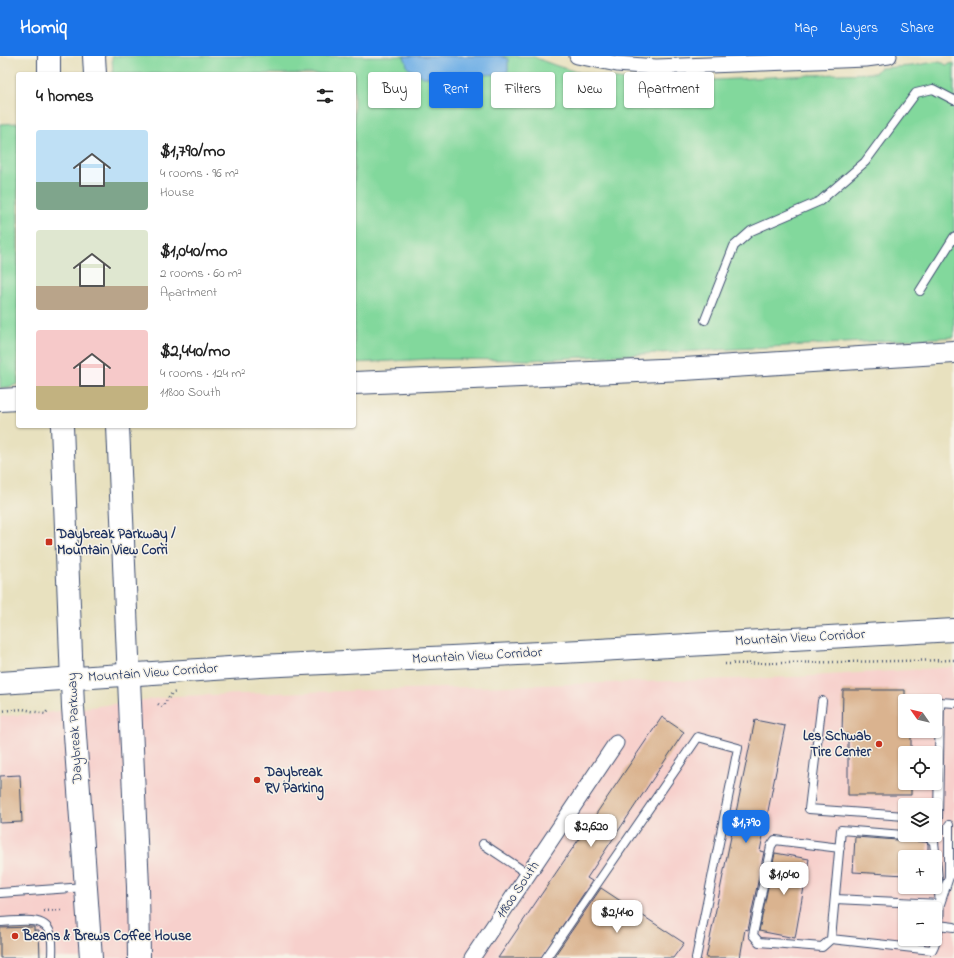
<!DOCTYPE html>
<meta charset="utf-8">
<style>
body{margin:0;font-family:"Indie Flower",sans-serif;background:#f6f6f6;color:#222;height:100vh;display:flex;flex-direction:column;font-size:15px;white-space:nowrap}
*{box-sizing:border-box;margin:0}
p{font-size:13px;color:#767676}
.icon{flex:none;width:22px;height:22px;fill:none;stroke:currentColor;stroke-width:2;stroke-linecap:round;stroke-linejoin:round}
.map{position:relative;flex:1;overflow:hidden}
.sheet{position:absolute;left:16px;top:16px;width:340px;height:356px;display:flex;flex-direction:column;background:#fff;border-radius:4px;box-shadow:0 1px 3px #0004}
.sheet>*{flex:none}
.banner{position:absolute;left:368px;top:16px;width:380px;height:36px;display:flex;gap:8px}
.needle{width:26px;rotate:304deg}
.fabs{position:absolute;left:898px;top:638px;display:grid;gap:8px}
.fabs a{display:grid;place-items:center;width:44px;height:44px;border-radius:4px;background:#fff;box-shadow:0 1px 3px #0004;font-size:20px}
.price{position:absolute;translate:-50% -34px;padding:0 9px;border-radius:8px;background:#fff;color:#222;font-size:13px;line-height:26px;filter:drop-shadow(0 1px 2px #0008)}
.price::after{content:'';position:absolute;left:50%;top:24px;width:12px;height:9px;margin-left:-6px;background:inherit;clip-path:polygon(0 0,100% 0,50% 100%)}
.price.on{background:#1a73e8;color:#fff}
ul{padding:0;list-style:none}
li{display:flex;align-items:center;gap:12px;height:100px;padding:0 20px}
li span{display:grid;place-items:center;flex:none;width:112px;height:80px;border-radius:4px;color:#555}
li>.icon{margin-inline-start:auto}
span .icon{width:48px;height:48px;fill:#fffc;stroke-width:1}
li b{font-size:17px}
h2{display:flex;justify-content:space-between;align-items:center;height:48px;padding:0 20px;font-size:17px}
.chip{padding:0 14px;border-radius:4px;background:#fff;box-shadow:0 1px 3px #0004;font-size:14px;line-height:36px}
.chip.on{background:#1a73e8;color:#fff}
header{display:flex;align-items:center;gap:24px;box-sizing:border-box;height:56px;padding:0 20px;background:#1a73e8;color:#fff}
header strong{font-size:19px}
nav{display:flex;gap:22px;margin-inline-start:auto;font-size:14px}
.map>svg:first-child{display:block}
.built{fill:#f7d0cc;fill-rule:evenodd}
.green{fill:#82d89c;stroke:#4e847d}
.water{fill:#73b1e6;stroke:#4770a2}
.building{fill:#dab38f}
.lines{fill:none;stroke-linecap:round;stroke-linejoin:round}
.lane-casing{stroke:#3a4a6d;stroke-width:10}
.street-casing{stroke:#3a4a6d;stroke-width:17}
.primary-casing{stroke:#3a4a6d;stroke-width:24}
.highway-casing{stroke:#3a4a6d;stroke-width:24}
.path{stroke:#3a4a6d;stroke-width:2.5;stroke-dasharray:1 3;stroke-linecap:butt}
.lane{stroke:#fff;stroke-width:8}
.street{stroke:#fff;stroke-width:15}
.primary{stroke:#fff;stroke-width:22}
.highway{stroke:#fff;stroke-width:22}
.poi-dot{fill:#c8321e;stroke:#f7f3e8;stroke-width:1.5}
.labels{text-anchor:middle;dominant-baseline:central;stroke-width:3;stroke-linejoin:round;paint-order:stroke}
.poi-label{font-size:14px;font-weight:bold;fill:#1b2f5e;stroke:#f7f3e8;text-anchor:start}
.street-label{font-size:14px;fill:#1b2f5e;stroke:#f7f3e8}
</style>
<header>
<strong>Homiq</strong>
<nav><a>Map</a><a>Layers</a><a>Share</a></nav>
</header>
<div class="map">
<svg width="954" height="902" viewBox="0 0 954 902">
<rect width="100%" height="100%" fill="#f7f3e8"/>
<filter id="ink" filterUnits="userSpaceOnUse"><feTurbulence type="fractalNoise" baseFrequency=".025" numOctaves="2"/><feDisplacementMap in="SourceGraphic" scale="8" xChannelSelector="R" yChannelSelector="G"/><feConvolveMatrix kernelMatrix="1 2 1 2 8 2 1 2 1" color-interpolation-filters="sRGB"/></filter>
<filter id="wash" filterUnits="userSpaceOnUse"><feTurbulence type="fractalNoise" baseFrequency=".012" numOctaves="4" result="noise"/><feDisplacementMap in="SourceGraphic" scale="16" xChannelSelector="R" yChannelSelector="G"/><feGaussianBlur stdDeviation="0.9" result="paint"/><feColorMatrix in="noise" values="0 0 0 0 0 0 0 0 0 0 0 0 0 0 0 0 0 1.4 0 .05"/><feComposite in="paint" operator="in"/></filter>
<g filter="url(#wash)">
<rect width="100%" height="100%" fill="#e8e1bf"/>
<path class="built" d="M954,611V902H0V660L37,658L175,640L796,621ZM905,645H935V675H905ZM905,697H935V727H905ZM905,749H935V779H905ZM905,801H935V831H905ZM905,853H935V883H905Z"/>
<path class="green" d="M112,0H532C599,31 667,26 738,23C784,20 829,18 875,17L879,12L912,10L940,5L946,9L954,7V281L530,304L430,303L354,307V18H113Z
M18,67V328L9,331L0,332V68Z"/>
<path class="water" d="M404,0H501L508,3V15L504,18L423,21L408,12Z"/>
<g id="blocks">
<path class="building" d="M843,634H905V675H911V697H905V727H911V739H848V678H842Z
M662,661L684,676L587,822L592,825L541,902H498Z
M755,664L785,670L760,795L764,796L748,874L745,873L740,902H706Z
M20,719L22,766L0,767V720Z
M855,781L926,786L928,788V801H905V819L853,816Z
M775,797L809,803L795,882L759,875Z
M601,832L684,887L673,902H553Z
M32,871H34V875H39L40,902H0V872Z"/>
</g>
</g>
<g filter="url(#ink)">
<use href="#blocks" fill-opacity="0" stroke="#3a4a6d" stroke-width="1"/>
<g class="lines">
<g class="lane-casing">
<path id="lane" d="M920,235L954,181
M705,264L734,190L751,175L820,145L865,106L916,37L933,33L954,44
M822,645L809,753L905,760
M938,762L940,646L954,647
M841,774L928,781L934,786C937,816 946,867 932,894L831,883Z
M483,788L528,818
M0,837L85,831
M835,843L940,848L949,821V769
M0,866C17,866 47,858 51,880C53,887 52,895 52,902
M938,869L954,871
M831,883L822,891L759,886L753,879L771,790L775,784L840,792
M546,902L698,681L738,692L696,902"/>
</g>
<g class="street-casing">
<path id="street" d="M577,0L617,8L656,11L866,3L889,0
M472,902L616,687"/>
</g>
<g class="primary-casing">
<path id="primary" d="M94,0L95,18
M49,18V0
M62,370L73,651L91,902
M118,370L138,831L139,902"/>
</g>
<g class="highway-casing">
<path id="highway" d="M354,327L684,313L954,296
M0,344L18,343
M0,627L260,610L581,595L954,574"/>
</g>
<path class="path" d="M725,608L954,604
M158,648L162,651L172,637L177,636
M0,655L23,653L45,658L49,653
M44,855L62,854"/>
<use href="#lane" class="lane"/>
<use href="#street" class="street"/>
<use href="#primary" class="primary"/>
<use href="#highway" class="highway"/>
</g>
</g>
<g class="poi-dot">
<rect x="45" y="482" width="8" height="8" rx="2"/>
<circle cx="879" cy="688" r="4"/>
<circle cx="257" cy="724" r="4"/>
<circle cx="15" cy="880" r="4"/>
</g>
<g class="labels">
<g class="poi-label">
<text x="57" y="478">Daybreak Parkway /<tspan x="57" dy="16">Mountain View Corri</tspan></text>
<text x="871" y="680" text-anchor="end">Les Schwab<tspan x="871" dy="16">Tire Center</tspan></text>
<text x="265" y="716">Daybreak<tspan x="265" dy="16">RV Parking</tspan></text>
<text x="23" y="880">Beans &amp; Brews Coffee House</text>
</g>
<g class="street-label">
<text transform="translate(800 582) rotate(-3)">Mountain View Corridor</text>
<text transform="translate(477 600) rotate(-3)">Mountain View Corridor</text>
<text transform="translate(153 617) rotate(-4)">Mountain View Corridor</text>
<text transform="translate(75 672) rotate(-93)">Daybreak Parkway</text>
<text transform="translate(518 834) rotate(-56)">11800 South</text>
</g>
</g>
</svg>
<div class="fabs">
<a><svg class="needle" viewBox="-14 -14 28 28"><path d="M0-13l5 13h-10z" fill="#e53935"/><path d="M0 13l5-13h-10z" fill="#767676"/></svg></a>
<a><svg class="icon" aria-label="locate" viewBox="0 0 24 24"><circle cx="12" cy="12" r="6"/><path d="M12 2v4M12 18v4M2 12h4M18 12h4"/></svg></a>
<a><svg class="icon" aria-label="layers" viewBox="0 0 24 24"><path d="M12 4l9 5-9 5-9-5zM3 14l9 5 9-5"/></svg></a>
<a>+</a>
<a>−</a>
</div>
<b class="price on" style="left:746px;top:788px">$1,790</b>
<b class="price" style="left:591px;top:792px">$2,620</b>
<b class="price" style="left:784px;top:840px">$1,040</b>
<b class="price" style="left:617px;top:878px">$2,440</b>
<div class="banner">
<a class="chip">Buy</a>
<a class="chip on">Rent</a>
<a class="chip">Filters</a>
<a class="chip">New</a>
<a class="chip">Apartment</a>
</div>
<section class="sheet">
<h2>4 homes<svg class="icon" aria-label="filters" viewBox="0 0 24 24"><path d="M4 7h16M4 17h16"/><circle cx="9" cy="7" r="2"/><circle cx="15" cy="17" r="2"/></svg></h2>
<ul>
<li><span style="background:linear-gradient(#bfe0f5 65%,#7fa58c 0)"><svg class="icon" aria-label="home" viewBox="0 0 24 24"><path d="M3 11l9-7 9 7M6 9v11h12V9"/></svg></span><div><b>$1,790/mo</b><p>4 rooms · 96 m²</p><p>House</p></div></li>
<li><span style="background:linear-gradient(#dfe7d0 70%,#b9a48a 0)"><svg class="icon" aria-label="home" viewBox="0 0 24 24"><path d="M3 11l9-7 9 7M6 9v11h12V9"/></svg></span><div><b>$1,040/mo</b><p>2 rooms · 60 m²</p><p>Apartment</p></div></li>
<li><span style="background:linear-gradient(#f6c9c9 70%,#c2b280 0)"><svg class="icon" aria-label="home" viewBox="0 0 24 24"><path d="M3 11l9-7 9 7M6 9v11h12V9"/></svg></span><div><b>$2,440/mo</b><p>4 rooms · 124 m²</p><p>11800 South</p></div></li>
</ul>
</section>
</div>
